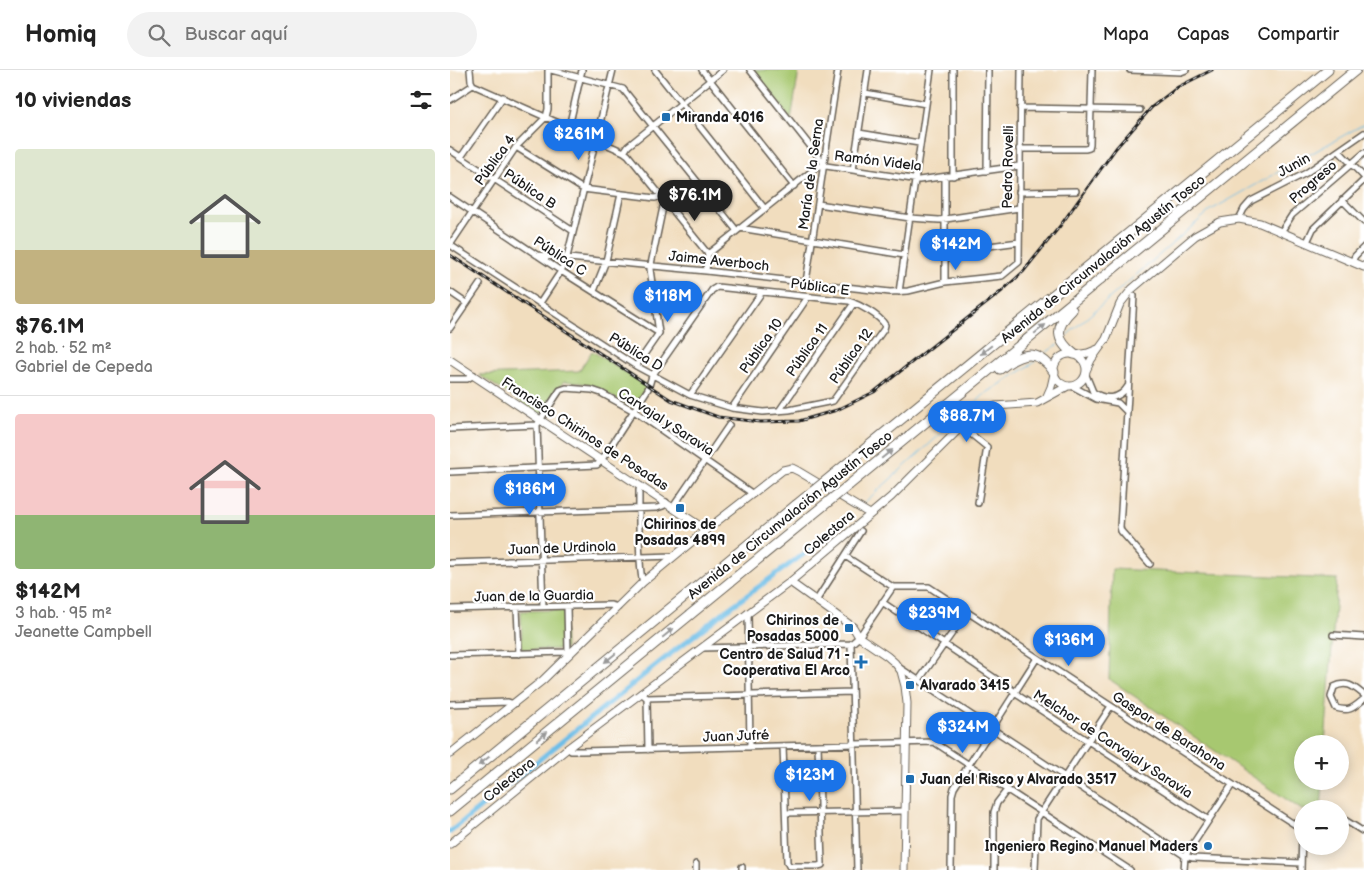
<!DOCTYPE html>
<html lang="es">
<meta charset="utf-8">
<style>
body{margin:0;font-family:"Balsamiq Sans",sans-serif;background:#f2f2f2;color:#222;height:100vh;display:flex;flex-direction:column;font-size:19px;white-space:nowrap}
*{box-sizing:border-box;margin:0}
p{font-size:16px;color:#767676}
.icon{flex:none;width:28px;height:28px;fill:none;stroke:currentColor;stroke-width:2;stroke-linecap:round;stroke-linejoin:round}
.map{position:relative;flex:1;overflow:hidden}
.details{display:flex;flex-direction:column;background:#fff;width:450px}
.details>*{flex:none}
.controls{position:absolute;left:844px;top:665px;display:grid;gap:10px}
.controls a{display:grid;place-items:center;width:55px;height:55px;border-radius:50%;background:#fff;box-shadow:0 2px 12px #0003;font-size:25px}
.price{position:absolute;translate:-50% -42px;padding:0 11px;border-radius:18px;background:#1a73e8;color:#fff;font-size:16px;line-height:32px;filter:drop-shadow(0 1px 2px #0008)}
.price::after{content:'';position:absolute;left:50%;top:30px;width:15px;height:11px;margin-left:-8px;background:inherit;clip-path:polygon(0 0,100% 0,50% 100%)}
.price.selected{background:#222;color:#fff}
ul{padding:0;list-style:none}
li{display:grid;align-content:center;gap:10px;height:265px;padding:0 15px}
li+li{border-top:1px solid #e0e0e0}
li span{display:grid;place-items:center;height:155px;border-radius:5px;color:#555}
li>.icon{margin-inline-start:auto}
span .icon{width:90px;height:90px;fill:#fffc;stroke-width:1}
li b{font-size:21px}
h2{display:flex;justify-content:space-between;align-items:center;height:60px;padding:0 15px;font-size:21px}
header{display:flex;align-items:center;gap:30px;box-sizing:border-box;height:70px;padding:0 25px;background:#fff;border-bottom:1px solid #e0e0e0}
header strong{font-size:24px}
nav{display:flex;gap:28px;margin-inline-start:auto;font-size:18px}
.search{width:350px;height:45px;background:#f2f2f2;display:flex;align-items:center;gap:12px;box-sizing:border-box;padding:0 18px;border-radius:28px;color:#767676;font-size:19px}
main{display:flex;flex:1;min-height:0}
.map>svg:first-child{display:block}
.green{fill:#a7c870;stroke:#627246}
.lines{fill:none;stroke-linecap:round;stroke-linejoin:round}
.stream{stroke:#6cbde7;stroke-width:1}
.canal{stroke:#6cbde7;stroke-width:5}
.minor-casing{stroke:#676055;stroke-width:8}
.secondary-casing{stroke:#676055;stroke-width:9}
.motorway-casing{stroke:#676055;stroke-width:11}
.minor{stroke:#fff;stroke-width:5}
.secondary{stroke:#fff;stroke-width:7}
.motorway{stroke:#fff;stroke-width:9}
.rail-casing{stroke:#1c1c1c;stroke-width:3}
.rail{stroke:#fff;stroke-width:1;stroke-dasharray:4;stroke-linecap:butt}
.motorway-bridge-casing{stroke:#676055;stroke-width:11;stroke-linecap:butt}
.motorway-bridge{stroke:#fff;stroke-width:9}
.oneway{fill:#999}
.poi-dot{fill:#1f6fb2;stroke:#fff;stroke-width:2}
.labels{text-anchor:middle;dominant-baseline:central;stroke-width:4.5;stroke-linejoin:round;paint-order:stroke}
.poi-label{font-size:14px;font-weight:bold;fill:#1c1c1c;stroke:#fff;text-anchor:start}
.street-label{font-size:14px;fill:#1c1c1c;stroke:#fff}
</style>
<header>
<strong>Homiq</strong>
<div class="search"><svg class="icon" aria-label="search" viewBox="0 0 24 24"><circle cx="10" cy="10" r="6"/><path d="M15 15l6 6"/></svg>Buscar aquí</div>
<nav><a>Mapa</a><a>Capas</a><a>Compartir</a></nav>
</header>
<main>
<section class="details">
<h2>10 viviendas<svg class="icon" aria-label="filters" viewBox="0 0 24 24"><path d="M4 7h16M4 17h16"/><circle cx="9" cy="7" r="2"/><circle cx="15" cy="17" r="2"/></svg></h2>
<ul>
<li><span style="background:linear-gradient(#dfe7d0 65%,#c2b280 0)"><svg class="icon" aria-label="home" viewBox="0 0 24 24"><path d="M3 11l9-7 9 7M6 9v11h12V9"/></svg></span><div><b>$76.1M</b><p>2 hab. · 52 m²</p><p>Gabriel de Cepeda</p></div></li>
<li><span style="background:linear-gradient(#f6c9c9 65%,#8fb573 0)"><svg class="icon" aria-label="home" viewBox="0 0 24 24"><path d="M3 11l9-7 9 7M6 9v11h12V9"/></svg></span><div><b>$142M</b><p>3 hab. · 95 m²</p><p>Jeanette Campbell</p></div></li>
</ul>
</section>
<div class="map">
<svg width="914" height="800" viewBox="0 0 914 800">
<rect width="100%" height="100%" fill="#fff"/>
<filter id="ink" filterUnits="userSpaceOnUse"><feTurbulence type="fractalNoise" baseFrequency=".02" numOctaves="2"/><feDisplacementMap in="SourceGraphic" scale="10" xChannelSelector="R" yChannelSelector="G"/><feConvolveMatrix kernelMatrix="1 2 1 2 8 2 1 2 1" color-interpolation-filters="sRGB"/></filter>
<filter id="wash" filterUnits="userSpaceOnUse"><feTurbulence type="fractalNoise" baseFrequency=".0096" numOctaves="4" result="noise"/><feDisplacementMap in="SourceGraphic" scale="20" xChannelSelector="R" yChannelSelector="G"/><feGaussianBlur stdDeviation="1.12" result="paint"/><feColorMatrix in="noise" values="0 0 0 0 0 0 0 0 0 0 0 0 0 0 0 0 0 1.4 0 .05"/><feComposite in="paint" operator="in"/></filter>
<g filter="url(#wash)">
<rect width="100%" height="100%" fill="#f1ddbe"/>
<path class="green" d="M302,0H349L341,50Z
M142,281L198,316L183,338L138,314L114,311L90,345L29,305L129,301Z
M662,499L887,509L875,674H852V711H873L871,739L852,740L659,609Z
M114,540L115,579L72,580L71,541Z"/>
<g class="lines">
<path class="stream" d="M617,265L761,140L914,54
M597,282L607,275
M414,433L535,324L585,292"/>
<path class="canal" d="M0,762L205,596L274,542L362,478L399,446"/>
</g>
</g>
<g filter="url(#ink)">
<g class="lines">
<g class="minor-casing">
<path id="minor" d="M20,0L21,11L23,15L174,82L178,85L258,184
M101,0L173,19L287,161
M205,0L315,139
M252,0L344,116
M300,0L376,96L469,110L569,96
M680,0L731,2L736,0
M415,23L476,34
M0,30L23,15
M570,38L690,40
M119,57L132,0
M409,63L469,73
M66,77L133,119L205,128L212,126
M569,79H635L639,78L640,74L642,0
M0,80L123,161
M889,81L914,107
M174,82L178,76L273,0
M11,87L53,27
M403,100L418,0
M537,101L538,0
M503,106V0
M495,107V212
M569,122L626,121
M0,127L111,201L209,263
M892,130L914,152
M368,134L460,148L489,150L569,138
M789,149L794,139L801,131L856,103L914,63
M290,158L454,185
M831,162L842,145L914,83
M857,172L863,159L914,110
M0,175L186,296L240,325L282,338L313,342L339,340L383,331L434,259L435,255C429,245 410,235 399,231L267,217L262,220L202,306L198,319L151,391L147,395L0,402
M0,175L66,77L96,47L98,39V0
M495,182L569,172
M87,185L256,201L440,222L458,221L495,212L552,206L569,192L571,0
M902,192L905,186L914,177
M256,201L258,184L367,97L373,95
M356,212L388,0
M144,221L156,191L171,124
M0,222L16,233
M449,222L481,0
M684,226L670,457L671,461L700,494
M90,233L111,201L117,187L163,0
M0,258L30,214
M186,296L209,263L200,199L213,137L217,133
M636,305L643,322C656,331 670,329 678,316
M0,309H17L24,305
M622,316L646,329L668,333L677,342
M240,325L312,222
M282,338L358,227
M329,341L404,233
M87,355L110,320L116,318L142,320L151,323L184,341L303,424
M87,355L93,537
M511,356L537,377L528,433
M0,359L87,355
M191,416L189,420C189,437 188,501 193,512
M223,437L279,355
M0,445L207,438L213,436L216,432
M395,486L443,517H479L661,636L850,758L852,761L851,800
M0,493L224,486
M366,531L411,461
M432,532L561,619L569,626L759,750
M117,536L118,582
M67,538L69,584
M0,539L160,535L168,537
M298,543L300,677
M883,565L914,567
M252,578L401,574
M0,585L118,582L120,584
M450,598L735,786L743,788L851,793
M469,610L517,542
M191,623L197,628L402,622
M914,625C904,617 897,610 884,617L881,627L886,638C900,642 903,638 914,629
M197,628L198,680
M0,634L58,632L64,634
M333,676L337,792L339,796H368L372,795V793L368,675
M118,678L121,681H132L484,672L680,800
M336,743L455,741
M890,747L914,762
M246,794V800
M292,797V800
M407,800L401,574L409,567L443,517
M501,800L502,725L504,718L587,588
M544,800V742L547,733L557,720
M585,800L587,749L661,636
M734,800L735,786L782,715"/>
</g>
<g class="secondary-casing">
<path id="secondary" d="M604 300a16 16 0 1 1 32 0a16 16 0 1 1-32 0Z
M626,285L638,283L648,279
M0,290L256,460
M636,301L641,290L656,269L670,234L682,219L745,166L770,152L789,149L810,153L914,197
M597,326L601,317L604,304
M340,512L403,557L409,567L437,586L445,593L451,601L455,616L457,633L454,800
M0,684L93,610L193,512L256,460L333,400L342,398L348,401L420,444
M0,774L118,678L340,512L441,427L522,346L537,338L545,336L587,333L618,316"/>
</g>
<g class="motorway-casing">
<path id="motorway" d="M622,240C605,256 605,270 624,284
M550,299C571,282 588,278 604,302
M383,405L878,0
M399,415L906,0
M0,719L346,435
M0,741L362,445"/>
</g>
<use href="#minor" class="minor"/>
<use href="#secondary" class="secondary"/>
<use href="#motorway" class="motorway"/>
<g class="rail-casing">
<path id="rail" d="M0,185L221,330L268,347L310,352L349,351L387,340L424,322L552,221L573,202L610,156L666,78L702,37L728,17L762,0"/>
</g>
<use href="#rail" class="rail"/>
<g class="motorway-bridge-casing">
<path id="motorway-bridge" d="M346,435L383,405
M362,445L399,415"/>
</g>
<use href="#motorway-bridge" class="motorway-bridge"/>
</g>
<defs><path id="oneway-solid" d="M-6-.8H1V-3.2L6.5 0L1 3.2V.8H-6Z" transform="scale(1.25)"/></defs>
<g class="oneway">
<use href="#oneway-solid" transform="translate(590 259) rotate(-39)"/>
<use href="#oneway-solid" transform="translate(536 280) rotate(141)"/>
<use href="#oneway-solid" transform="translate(437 384) rotate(-39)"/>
<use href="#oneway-solid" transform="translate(218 563) rotate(-39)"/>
<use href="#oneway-solid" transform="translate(160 588) rotate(141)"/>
<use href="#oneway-solid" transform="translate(92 666) rotate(-39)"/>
<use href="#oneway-solid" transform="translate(34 691) rotate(141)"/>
</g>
</g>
<g class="poi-dot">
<rect x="211" y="42" width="10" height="10" rx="2.5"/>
<rect x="225" y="433" width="10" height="10" rx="2.5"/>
<rect x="394" y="553" width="10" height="10" rx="2.5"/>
<path d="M408.5 584.5h5v5h5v5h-5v5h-5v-5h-5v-5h5z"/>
<rect x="455" y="610" width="10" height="10" rx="2.5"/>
<rect x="455" y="704" width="10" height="10" rx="2.5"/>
<circle cx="758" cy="776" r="5"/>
</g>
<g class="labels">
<g class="poi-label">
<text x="226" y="47">Miranda 4016</text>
<text x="230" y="454" text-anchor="middle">Chirinos de<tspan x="230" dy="16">Posadas 4899</tspan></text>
<text x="389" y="550" text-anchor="end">Chirinos de<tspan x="389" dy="16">Posadas 5000</tspan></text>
<text x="400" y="584" text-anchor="end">Centro de Salud 71 -<tspan x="400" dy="16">Cooperativa El Arco</tspan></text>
<text x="470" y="615">Alvarado 3415</text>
<text x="470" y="709">Juan del Risco y Alvarado 3517</text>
<text x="748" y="776" text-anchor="end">Ingeniero Regino Manuel Maders</text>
</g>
<g class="street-label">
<text transform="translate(45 90) rotate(-54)">Pública 4</text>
<text transform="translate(428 91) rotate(7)">Ramón Videla</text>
<text transform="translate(844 95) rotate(-29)">Junin</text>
<text transform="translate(558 97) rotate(-89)">Pedro Rovelli</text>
<text transform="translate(361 104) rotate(-82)">María de la Serna</text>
<text transform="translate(863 112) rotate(-41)">Progreso</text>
<text transform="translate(80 119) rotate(34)">Pública B</text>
<text transform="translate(110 186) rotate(33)">Pública C</text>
<text transform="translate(653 189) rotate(-39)">Avenida de Circunvalación Agustín Tosco</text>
<text transform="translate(269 191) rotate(6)">Jaime Averboch</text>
<text transform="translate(370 217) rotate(7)">Pública E</text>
<text transform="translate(311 276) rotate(-55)">Pública 10</text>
<text transform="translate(357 280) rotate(-55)">Pública 11</text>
<text transform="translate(186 282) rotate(32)">Pública D</text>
<text transform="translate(401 286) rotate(-55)">Pública 12</text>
<text transform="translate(216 352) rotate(33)">Carvajal y Saravia</text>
<text transform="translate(135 364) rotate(33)">Francisco Chirinos de Posadas</text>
<text transform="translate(340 445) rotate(-39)">Avenida de Circunvalación Agustín Tosco</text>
<text transform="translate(379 463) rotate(-40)">Colectora</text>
<text transform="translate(112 478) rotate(-2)">Juan de Urdinola</text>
<text transform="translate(84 526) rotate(-1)">Juan de la Guardia</text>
<text transform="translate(719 661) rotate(33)">Gaspar de Barahona</text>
<text transform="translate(286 666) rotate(-2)">Juan Jufré</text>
<text transform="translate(663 674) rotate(33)">Melchor de Carvajal y Saravia</text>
<text transform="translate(59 710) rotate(-39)">Colectora</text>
</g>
</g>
</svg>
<div class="controls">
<a>+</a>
<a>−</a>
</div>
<b class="price" style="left:129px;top:91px">$261M</b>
<b class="price selected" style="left:245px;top:152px">$76.1M</b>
<b class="price" style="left:506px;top:201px">$142M</b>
<b class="price" style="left:218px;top:253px">$118M</b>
<b class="price" style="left:517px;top:373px">$88.7M</b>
<b class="price" style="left:80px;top:446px">$186M</b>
<b class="price" style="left:484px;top:570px">$239M</b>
<b class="price" style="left:619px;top:597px">$136M</b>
<b class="price" style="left:513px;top:684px">$324M</b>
<b class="price" style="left:360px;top:732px">$123M</b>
</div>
</main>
